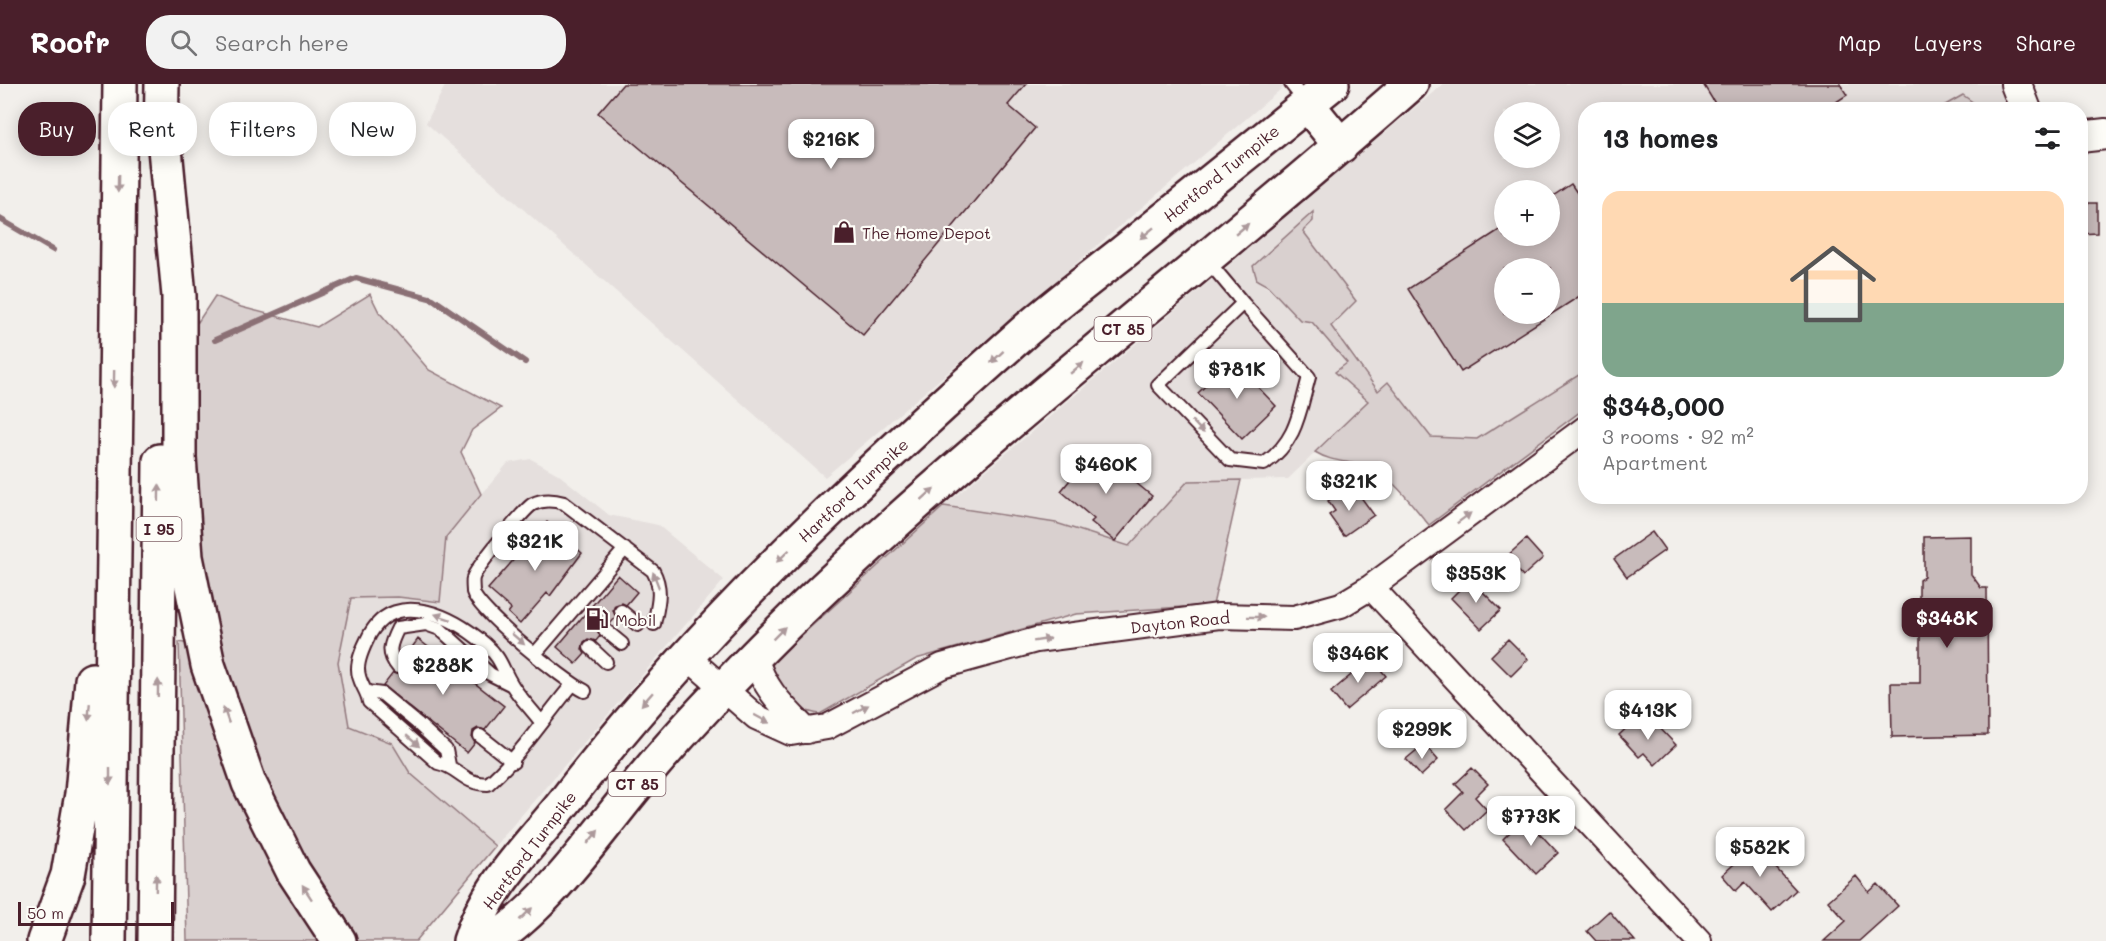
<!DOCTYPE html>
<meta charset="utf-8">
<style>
body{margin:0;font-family:Mali,sans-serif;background:#f2f2f2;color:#202124;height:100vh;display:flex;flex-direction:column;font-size:22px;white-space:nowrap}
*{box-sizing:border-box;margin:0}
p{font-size:20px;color:#757577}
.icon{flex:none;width:33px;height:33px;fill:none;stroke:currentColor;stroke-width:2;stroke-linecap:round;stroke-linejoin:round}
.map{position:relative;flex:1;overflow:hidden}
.panel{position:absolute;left:1578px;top:18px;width:510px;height:402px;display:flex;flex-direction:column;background:#fff;border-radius:24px;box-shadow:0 3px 15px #0003}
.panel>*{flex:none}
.guide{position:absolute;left:18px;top:18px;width:570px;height:54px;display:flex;gap:12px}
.buttons{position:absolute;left:1494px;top:18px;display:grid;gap:12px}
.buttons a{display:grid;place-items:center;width:66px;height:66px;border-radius:50%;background:#fff;box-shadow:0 3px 15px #0003;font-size:30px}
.scale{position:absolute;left:18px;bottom:15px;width:156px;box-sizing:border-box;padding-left:6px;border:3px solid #4a1f2b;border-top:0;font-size:16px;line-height:21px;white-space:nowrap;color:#4a1f2b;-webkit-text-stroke:4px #fdfcf7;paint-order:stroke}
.price{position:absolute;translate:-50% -51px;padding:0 14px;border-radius:12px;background:#fff;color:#222;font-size:20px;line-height:39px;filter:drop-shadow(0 2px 3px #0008)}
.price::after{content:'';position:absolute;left:50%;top:36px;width:18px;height:14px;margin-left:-9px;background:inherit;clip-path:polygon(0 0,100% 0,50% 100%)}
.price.on{background:#4a1f2b;color:#fff}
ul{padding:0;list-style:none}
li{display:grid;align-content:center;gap:12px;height:318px;padding:0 24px}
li+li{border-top:2px solid #e0e0e0}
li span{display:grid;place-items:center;height:186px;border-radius:18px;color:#555}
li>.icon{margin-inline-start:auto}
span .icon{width:108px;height:108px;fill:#fffc;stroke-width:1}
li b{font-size:26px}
h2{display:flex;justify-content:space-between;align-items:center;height:72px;padding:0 24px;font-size:26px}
.tag{padding:0 21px;border-radius:24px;background:#fff;box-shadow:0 3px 15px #0003;font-size:21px;line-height:54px}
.tag.on{background:#4a1f2b;color:#fff}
header{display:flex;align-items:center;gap:36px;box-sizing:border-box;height:84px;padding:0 30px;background:#4a1f2b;color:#fff}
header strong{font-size:28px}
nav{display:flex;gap:33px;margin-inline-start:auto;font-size:21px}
.search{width:420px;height:54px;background:#f2f2f2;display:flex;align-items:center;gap:15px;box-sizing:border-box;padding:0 21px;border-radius:24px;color:#757577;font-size:22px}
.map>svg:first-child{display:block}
.built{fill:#e5dfdd;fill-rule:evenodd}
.green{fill:#d9d0cf;stroke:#92787d;stroke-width:1.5}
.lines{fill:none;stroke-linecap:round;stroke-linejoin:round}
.stream{stroke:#8b6f75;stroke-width:6}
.building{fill:#c8bbbb;stroke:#4a1f2b;stroke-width:1.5;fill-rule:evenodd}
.service-casing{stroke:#4a1f2b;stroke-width:16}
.minor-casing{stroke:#4a1f2b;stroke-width:28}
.tertiary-casing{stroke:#4a1f2b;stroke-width:34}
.trunk-casing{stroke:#4a1f2b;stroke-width:38}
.motorway-casing{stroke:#4a1f2b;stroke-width:38}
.service{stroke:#fdfcf7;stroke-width:12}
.minor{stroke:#fdfcf7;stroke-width:24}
.tertiary{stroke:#fdfcf7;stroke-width:30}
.trunk{stroke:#fdfcf7;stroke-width:33}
.motorway{stroke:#fdfcf7;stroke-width:33}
.oneway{fill:#ac999b}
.labels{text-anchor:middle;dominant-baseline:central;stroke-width:4.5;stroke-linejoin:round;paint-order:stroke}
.shield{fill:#fdfcf7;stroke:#806168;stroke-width:1.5}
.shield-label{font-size:15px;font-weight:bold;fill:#4a1f2b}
.street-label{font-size:16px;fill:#4a1f2b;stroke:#fdfcf7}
.poi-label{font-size:16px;fill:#4a1f2b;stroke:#fdfcf7;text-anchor:start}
</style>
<header>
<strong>Roofr</strong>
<div class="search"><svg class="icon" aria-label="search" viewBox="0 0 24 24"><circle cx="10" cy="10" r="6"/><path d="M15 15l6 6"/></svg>Search here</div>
<nav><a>Map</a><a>Layers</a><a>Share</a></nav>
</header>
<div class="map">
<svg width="2106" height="857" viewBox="0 0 2106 857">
<rect width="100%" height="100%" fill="#f2efeb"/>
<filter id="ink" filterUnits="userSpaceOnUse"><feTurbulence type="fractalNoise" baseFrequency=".0167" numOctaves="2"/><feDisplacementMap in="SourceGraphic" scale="12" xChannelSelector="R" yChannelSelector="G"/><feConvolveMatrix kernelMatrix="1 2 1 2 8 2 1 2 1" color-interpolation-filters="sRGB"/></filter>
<g filter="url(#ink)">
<path class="built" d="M446,0H1287L825,393L426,39Z
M1443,0H2002L2008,25H1982L1963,11L1938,26H1586L1585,287L1477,355L1431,353L1389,299L1379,308L1356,274L1330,242L1356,217L1303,147L1285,154L1253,183L1257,196L1312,238L1348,279L1336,288L1369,317L1288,395L1188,397L1129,462L1056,439L944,422ZM1504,28H1550V74H1504ZM1504,106H1550V152H1504ZM1504,184H1550V230H1504Z
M531,375L558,390L609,431L658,441L724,496L495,762L410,689L392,659L349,642L338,578L350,514L398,513L440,518L446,453L508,379Z"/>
<path class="green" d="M1963,11L1982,25H1938Z
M1313,128V137L1303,147L1356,217L1331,242L1378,307L1388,298L1431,353L1477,355L1585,287V324L1429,441C1411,420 1392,390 1364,382C1347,377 1331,378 1315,368L1368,317L1335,288L1347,279L1312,238L1300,236L1268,202L1257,196L1253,182Z
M370,210L379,228L429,286L501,324L472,346L461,368L481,410L446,453L440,518L398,513L351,514L338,578L349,642L392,659L410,689L495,762L416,857H353L306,778L245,656L216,557L204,492L196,418L194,244L215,212L241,223L317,243Z
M1241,396L1213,521L1076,530L916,575L820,630C793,627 773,604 772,578L944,422L1056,439L1129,462L1188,397Z
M179,558L189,560L321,857H187Z"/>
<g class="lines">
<path class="stream" d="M0,135L53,166
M215,256L356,194L433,215L525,278"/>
</g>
<path class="building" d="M623,0H1026L1008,21L1035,44L863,251L598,29Z
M1703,0H1840L1847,11L1824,26H1719Z
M1571,100L1586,122V208L1461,288L1408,205L1504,143V152H1550V114ZM1504,184H1550V230H1504Z
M2080,119H2097V149L2080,150Z
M1232,276L1276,322L1242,355L1198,309Z
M1095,365L1152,412L1115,457L1091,438L1094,435L1061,407Z
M1344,405L1350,415L1358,409L1374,431L1344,452L1329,431L1335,427L1328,417Z
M547,438L582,469L550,512L547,509L520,540L508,529L511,525L488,505Z
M1652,448L1665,466L1627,493L1614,475Z
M1971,452V490L1981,504H1987L1988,651L1892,653L1891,599H1920V551L1911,541L1909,531L1919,513V496L1924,493V453Z
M1526,455L1543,474L1523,492L1506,473Z
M618,491L637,508L626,521L622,519L615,521L613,526L616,533L610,540H599L597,545L600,552L596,557L588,555L584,558L582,565L585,570L576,580L557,563Z
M1470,495L1501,526L1481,545L1451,514Z
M418,555L504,622L485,646L478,644L473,647L472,654L475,659L467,669L383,602L393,589L400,591L405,587L403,576Z
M1508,555L1528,575L1511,592L1491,572Z
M1371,574L1386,592L1346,626L1331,608Z
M1637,634L1649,647L1656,640L1676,661L1655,681L1644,669L1639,673L1619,651Z
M1424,660L1438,676L1421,692L1406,675Z
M1472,684L1488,700L1475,713L1487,726L1466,746L1446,725L1463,708L1455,700Z
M1521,737L1528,745L1532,741L1558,769L1536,790L1503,755Z
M1755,761L1796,806L1772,828L1745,798L1736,807L1722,791Z
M1856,792L1869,808L1878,800L1898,822L1859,857H1824L1846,837L1828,817Z
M1609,827L1635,857H1596L1587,847Z"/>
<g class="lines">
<g class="service-casing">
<path id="service" d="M1291,0L1307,20
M1207,176L1243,219L1158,301L1230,376L1264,380C1297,357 1299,329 1309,293L1243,219
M621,527L638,541
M605,546L622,560
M590,563L606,578
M535,570L625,465
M398,583C386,569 390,560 398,544L426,540L440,545L490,590L512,601
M585,607C564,597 478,527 473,508C473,505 472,497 473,494C475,485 525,424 533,420C543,415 554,416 564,419L653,487C663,505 658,521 654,540
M367,608L382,610L417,639L446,666L449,681
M541,638C532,626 520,614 512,601C501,583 502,575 485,560C455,534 397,503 370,550C365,560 358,573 358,585C358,599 367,605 369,618L438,679C459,683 463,700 488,700C521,671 544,634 572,601
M480,652L513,678"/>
</g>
<g class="minor-casing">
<path id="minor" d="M1371,503L1699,857
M685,571L756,633L791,649L827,643L942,582L1036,556L1219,532L1294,534L1341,521L1371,503L1586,344
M755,573C765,607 783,622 807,647"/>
</g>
<g class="tertiary-casing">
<path id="tertiary" d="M2016,0L2026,26
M2080,53L2106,50"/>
</g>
<g class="trunk-casing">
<path id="trunk" d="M1307,20L1341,62
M470,857C486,802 532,760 566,716C700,542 862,392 1025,247C1056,220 1089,195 1121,170C1191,113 1262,57 1332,0
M492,857C547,823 600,745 642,695C690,637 744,582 798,529C992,342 1209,179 1411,0"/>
</g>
<g class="motorway-casing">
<path id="motorway" d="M162,33L179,212V373L186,473L208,581L249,699L293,787L339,857
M161,55L162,0
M44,857L68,791L82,710L92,596
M109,857L120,0
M155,857L160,377"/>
</g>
<use href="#service" class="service"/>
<use href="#minor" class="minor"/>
<use href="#tertiary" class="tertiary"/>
<use href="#trunk" class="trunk"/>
<use href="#motorway" class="motorway"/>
</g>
<defs><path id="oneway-solid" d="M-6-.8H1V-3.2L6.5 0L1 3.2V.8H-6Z" transform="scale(1.5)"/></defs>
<g class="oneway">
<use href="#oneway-solid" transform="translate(118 100) rotate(91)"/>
<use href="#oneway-solid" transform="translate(1242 145) rotate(-40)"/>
<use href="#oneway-solid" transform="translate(1147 149) rotate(141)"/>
<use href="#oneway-solid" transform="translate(997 273) rotate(137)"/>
<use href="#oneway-solid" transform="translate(1077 284) rotate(-40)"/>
<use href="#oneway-solid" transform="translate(114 295) rotate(91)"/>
<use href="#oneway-solid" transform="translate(1198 343) rotate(46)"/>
<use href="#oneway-solid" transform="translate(159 409) rotate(-89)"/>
<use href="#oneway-solid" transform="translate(928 410) rotate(-42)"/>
<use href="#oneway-solid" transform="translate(1464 434) rotate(-37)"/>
<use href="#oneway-solid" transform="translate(783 472) rotate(136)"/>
<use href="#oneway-solid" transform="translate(656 496) rotate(-111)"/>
<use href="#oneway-solid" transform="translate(443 533) rotate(-161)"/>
<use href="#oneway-solid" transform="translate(1256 533) rotate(1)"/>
<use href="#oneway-solid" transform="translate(779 549) rotate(-45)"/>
<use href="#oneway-solid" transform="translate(518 555) rotate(41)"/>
<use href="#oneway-solid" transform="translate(1042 556) rotate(-9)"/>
<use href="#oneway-solid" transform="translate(158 604) rotate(-89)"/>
<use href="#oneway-solid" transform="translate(647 615) rotate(131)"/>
<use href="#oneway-solid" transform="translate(861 625) rotate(-28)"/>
<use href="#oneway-solid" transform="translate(89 628) rotate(95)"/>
<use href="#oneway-solid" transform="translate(226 631) rotate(-109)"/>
<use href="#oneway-solid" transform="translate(762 635) rotate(28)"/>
<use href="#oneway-solid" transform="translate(413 657) rotate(41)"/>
<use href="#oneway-solid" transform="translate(110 692) rotate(90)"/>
<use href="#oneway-solid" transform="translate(593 753) rotate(-51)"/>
<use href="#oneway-solid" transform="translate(156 799) rotate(-89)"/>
<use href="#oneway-solid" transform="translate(307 808) rotate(-123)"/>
<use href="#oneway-solid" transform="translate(526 830) rotate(-43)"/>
</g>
</g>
<defs>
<g id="shop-bare" transform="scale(1.8)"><path d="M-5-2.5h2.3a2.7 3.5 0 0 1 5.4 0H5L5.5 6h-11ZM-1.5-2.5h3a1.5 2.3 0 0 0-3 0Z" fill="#4a1f2b" stroke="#fdfcf7" stroke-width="2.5" paint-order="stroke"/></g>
<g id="fuel-bare" transform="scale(1.8)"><path d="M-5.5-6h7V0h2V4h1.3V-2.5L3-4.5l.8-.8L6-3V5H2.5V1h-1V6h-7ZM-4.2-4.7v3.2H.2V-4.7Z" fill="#4a1f2b" stroke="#fdfcf7" stroke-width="2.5" paint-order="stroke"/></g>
</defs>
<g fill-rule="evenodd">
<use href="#shop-bare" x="844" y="148"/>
<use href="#fuel-bare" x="597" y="535"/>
</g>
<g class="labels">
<g class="shield">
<rect x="1094.5" y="233" width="57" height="24" rx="4.5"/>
<rect x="136.5" y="433" width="45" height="24" rx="4.5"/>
<rect x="608.5" y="688" width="57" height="24" rx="4.5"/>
</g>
<g class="shield-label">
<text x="1123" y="245">CT 85</text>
<text x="159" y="445">I 95</text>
<text x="637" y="700">CT 85</text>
</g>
<g class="street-label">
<text transform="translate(1221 89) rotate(-39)">Hartford Turnpike</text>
<text transform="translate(853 406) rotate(-43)">Hartford Turnpike</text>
<text transform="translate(1180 538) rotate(-6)">Dayton Road</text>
<text transform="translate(529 766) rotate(-53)">Hartford Turnpike</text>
</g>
<g class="poi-label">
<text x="862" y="148">The Home Depot</text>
<text x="615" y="535">Mobil</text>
</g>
</g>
</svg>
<div class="buttons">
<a><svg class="icon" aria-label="layers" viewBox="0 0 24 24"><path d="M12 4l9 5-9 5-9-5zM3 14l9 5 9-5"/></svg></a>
<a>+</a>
<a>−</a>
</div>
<div class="scale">50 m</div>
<b class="price" style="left:831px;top:86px">$216K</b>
<b class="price" style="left:1237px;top:316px">$781K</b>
<b class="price" style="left:1106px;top:411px">$460K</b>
<b class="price" style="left:1349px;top:428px">$321K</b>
<b class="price" style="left:535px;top:488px">$321K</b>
<b class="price" style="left:1476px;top:520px">$353K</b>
<b class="price on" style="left:1947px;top:565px">$348K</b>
<b class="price" style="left:1358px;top:600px">$346K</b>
<b class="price" style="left:443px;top:612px">$288K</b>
<b class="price" style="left:1648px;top:657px">$413K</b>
<b class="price" style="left:1422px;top:676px">$299K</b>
<b class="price" style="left:1531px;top:763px">$773K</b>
<b class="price" style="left:1760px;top:794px">$582K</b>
<div class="guide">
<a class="tag on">Buy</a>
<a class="tag">Rent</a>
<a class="tag">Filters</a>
<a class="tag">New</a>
</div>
<section class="panel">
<h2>13 homes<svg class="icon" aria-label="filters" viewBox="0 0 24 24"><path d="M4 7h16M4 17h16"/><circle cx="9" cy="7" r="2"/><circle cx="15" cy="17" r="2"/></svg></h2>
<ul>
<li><span style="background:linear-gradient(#ffd9b3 60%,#7fa58c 0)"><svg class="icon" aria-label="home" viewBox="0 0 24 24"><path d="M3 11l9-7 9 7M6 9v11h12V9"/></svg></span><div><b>$348,000</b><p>3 rooms · 92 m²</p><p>Apartment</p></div></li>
</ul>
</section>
</div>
